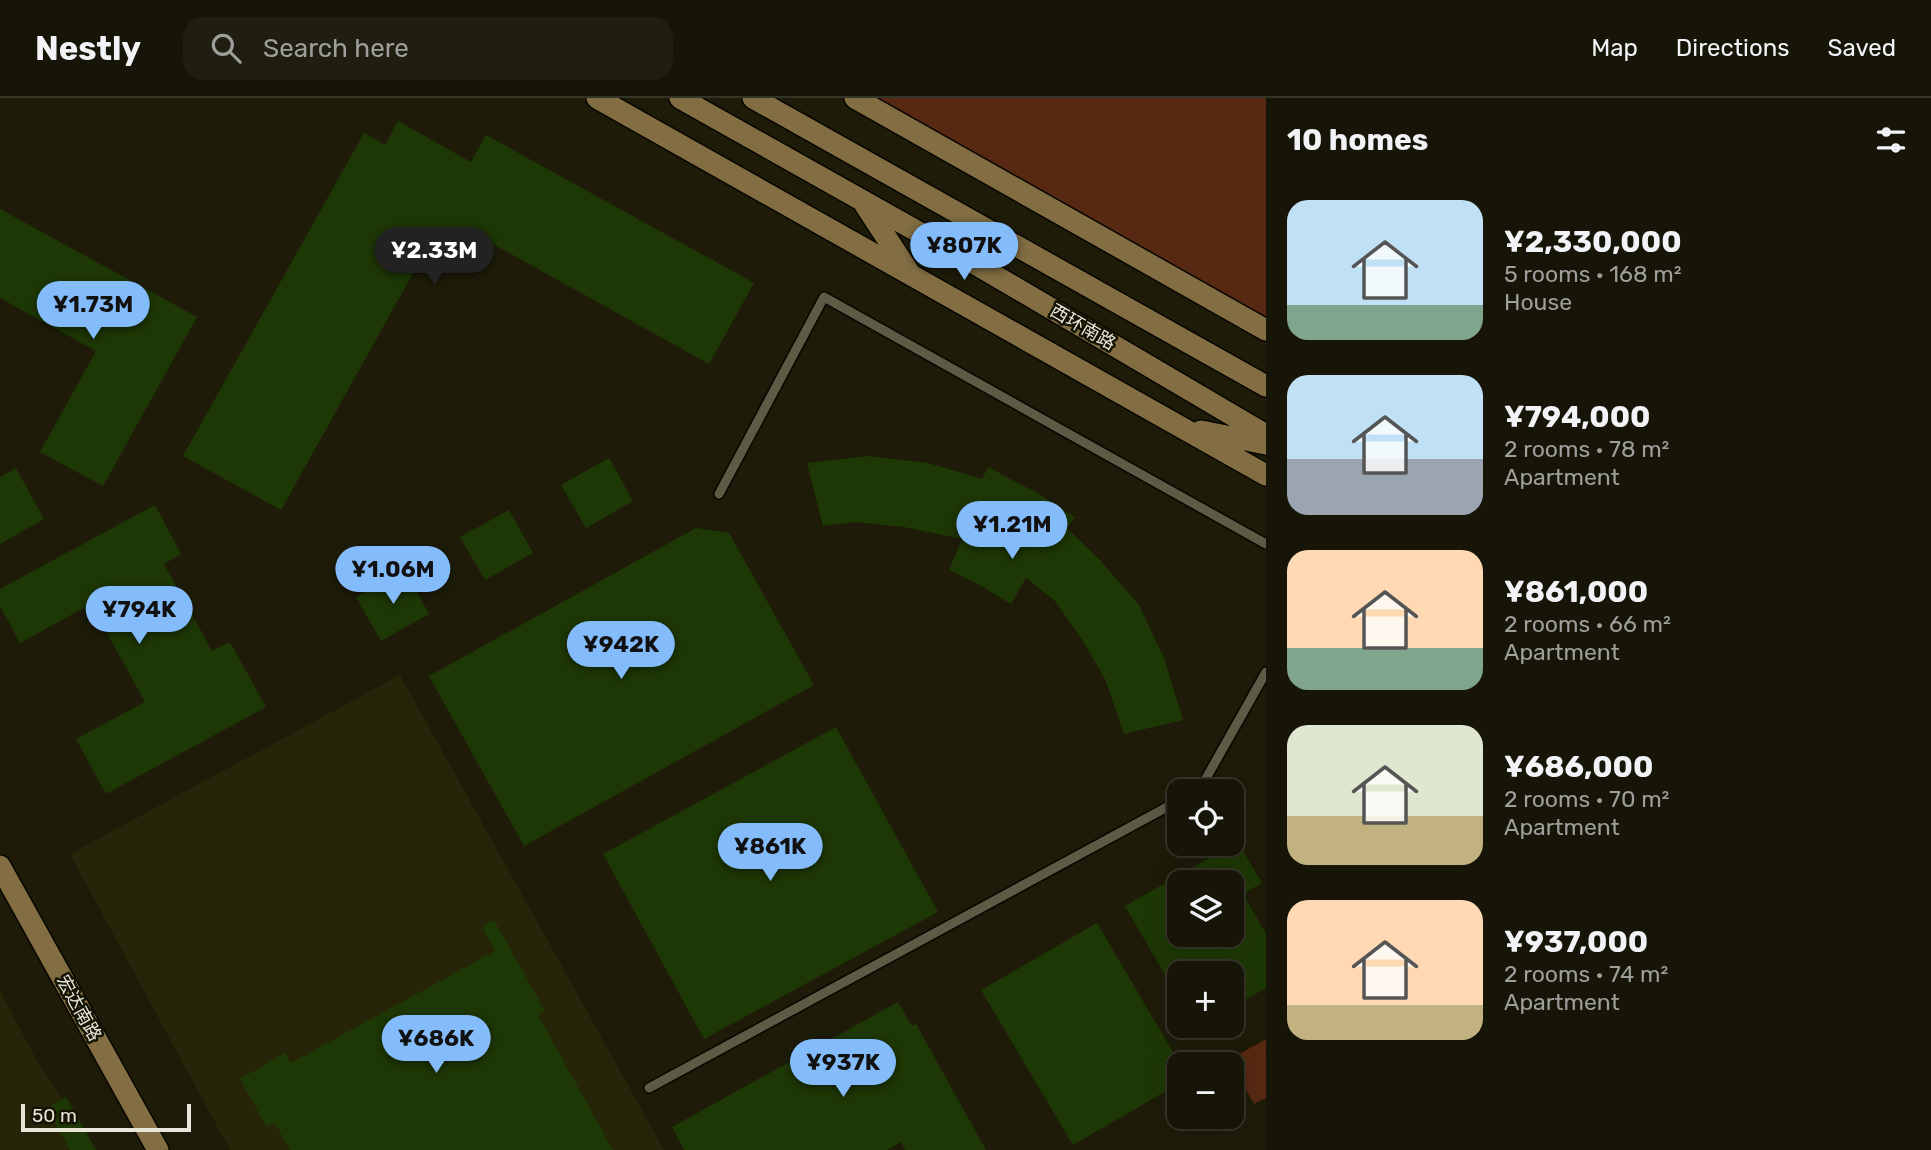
<!DOCTYPE html>
<meta charset="utf-8">
<style>
body{margin:0;font-family:Rubik,"Noto Sans SC",sans-serif;background:#1f1e11;color:#f1f3f6;height:100vh;display:flex;flex-direction:column;font-size:26px;white-space:nowrap}
*{box-sizing:border-box;margin:0}
p{font-size:23px;color:#9e9f9b}
.icon{flex:none;width:38px;height:38px;fill:none;stroke:currentColor;stroke-width:2;stroke-linecap:round;stroke-linejoin:round}
.map{position:relative;flex:1;overflow:hidden}
.panel{display:flex;flex-direction:column;background:#161507;width:665px}
.panel>*{flex:none}
.tools{position:absolute;left:1167px;top:681px;display:grid;gap:14px}
.tools a{display:grid;place-items:center;width:77px;height:77px;border-radius:14px;background:#161507;box-shadow:0 7px 28px #0002,0 0 0 2px #353428;font-size:35px}
.scale{position:absolute;left:21px;bottom:18px;width:170px;box-sizing:border-box;padding-left:7px;border:4px solid #e7e6d9;border-top:0;font-size:19px;line-height:24px;white-space:nowrap;color:#e7e6d9;-webkit-text-stroke:5px #151302;paint-order:stroke}
.price{position:absolute;translate:-50% -60px;padding:0 16px;border-radius:24px;background:#84bcfb;color:#111;font-size:23px;line-height:46px;filter:drop-shadow(0 2px 4px #0008)}
.price::after{content:'';position:absolute;left:50%;top:42px;width:21px;height:16px;margin-left:-10px;background:inherit;clip-path:polygon(0 0,100% 0,50% 100%)}
.price.on{background:#222;color:#fff}
ul{padding:0;list-style:none}
li{display:flex;align-items:center;gap:21px;height:175px;padding:0 21px}
li span{display:grid;place-items:center;flex:none;width:196px;height:140px;border-radius:21px;color:#555}
li>.icon{margin-inline-start:auto}
span .icon{width:84px;height:84px;fill:#fffc;stroke-width:1}
li b{font-size:30px}
h2{display:flex;justify-content:space-between;align-items:center;height:84px;padding:0 21px;font-size:30px}
header{display:flex;align-items:center;gap:42px;box-sizing:border-box;height:98px;padding:0 35px;background:#161507;border-bottom:2px solid #353428}
header strong{font-size:33px}
nav{display:flex;gap:38px;margin-inline-start:auto;font-size:24px}
.search{width:490px;height:63px;background:#1f1e11;display:flex;align-items:center;gap:18px;box-sizing:border-box;padding:0 24px;border-radius:21px;color:#9e9f9b;font-size:26px}
main{display:flex;flex:1;min-height:0}
.map>svg:first-child{display:block}
.built{fill:#272509}
.green{fill:#572913}
.building{fill:#1e3805;fill-rule:evenodd}
.lines{fill:none;stroke-linecap:round;stroke-linejoin:round}
.lane-casing{stroke:#080600;stroke-width:12}
.secondary-casing{stroke:#080600;stroke-width:24}
.lane{stroke:#5d5b46;stroke-width:9}
.secondary{stroke:#826e42;stroke-width:21}
.labels{text-anchor:middle;dominant-baseline:central;stroke-width:5;stroke-linejoin:round;paint-order:stroke}
.street-label{font-size:18px;fill:#e7e6d9;stroke:#151302}
</style>
<header>
<strong>Nestly</strong>
<div class="search"><svg class="icon" aria-label="search" viewBox="0 0 24 24"><circle cx="10" cy="10" r="6"/><path d="M15 15l6 6"/></svg>Search here</div>
<nav><a>Map</a><a>Directions</a><a>Saved</a></nav>
</header>
<main>
<div class="map">
<svg width="1266" height="1052" viewBox="0 0 1266 1052">
<rect width="100%" height="100%" fill="#1e1c09"/>
<path class="built" d="M400,577L664,1052H230L70,756Z
M0,893L35,959L95,1052H0Z"/>
<path class="green" d="M867,0H1266V226Z
M1266,941V1000L1254,1006L1229,962Z"/>
<path class="building" d="M398,23L471,64L486,37L754,185L709,266L466,131L448,165L426,152L281,412L183,358L364,35L385,47Z
M0,111L197,219L103,388L40,354L96,253L0,200Z
M868,358L928,365L982,381L988,369L1039,396L1075,419L1067,430L1100,462L1139,507L1164,560L1183,622L1124,636L1105,581L1083,543L1055,503L1026,480L1011,506L978,486L949,472L962,441L904,429L855,424L823,428L807,365Z
M609,360L633,403L586,430L561,387Z
M16,370L44,421L0,446V379Z
M155,407L181,456L164,466L212,553L230,544L266,609L106,696L76,641L145,604L91,506L20,545L0,508V491Z
M509,412L533,455L485,482L460,439Z
M696,430L729,435L814,587L524,748L429,578Z
M404,472L429,516L381,543L356,499Z
M836,629L938,814L704,941L603,756Z
M1238,744L1262,785L1243,796L1266,836V890L1232,909V875H1180V903L1125,808ZM1180,784H1232V836H1180Z
M494,822L545,913L538,917L613,1052H290L275,1025L267,1029L240,981L285,955L291,965L495,853L482,828Z
M1097,825L1180,966V985L1073,1047L981,892Z
M898,904L912,928L916,926L986,1052H905L901,1044L887,1052H684L672,1029Z
M66,999L96,1052H70L47,1010Z"/>
<g class="lines">
<g class="lane-casing">
<path id="lane" d="M719,396L824,199L1266,446
M1197,693L1200,691L1266,574
M649,990L1180,702"/>
</g>
<g class="secondary-casing">
<path id="secondary" d="M597,0L1266,377
M680,0L977,167L1266,337
M753,0L1266,288
M855,0L1266,232
M865,107L909,174
M1201,333L1266,346
M0,768L158,1052"/>
</g>
<use href="#lane" class="lane"/>
<use href="#secondary" class="secondary"/>
</g>
<g class="labels">
<g class="street-label">
<text transform="translate(1083 229) rotate(30)">西环南路</text>
<text transform="translate(79 910) rotate(61)">宏达南路</text>
</g>
</g>
</svg>
<div class="tools">
<a><svg class="icon" aria-label="locate" viewBox="0 0 24 24"><circle cx="12" cy="12" r="6"/><path d="M12 2v4M12 18v4M2 12h4M18 12h4"/></svg></a>
<a><svg class="icon" aria-label="layers" viewBox="0 0 24 24"><path d="M12 4l9 5-9 5-9-5zM3 14l9 5 9-5"/></svg></a>
<a>+</a>
<a>−</a>
</div>
<div class="scale">50 m</div>
<b class="price" style="left:964px;top:184px">¥807K</b>
<b class="price on" style="left:434px;top:189px">¥2.33M</b>
<b class="price" style="left:93px;top:243px">¥1.73M</b>
<b class="price" style="left:1012px;top:463px">¥1.21M</b>
<b class="price" style="left:393px;top:508px">¥1.06M</b>
<b class="price" style="left:139px;top:548px">¥794K</b>
<b class="price" style="left:621px;top:583px">¥942K</b>
<b class="price" style="left:770px;top:785px">¥861K</b>
<b class="price" style="left:436px;top:977px">¥686K</b>
<b class="price" style="left:843px;top:1001px">¥937K</b>
</div>
<section class="panel">
<h2>10 homes<svg class="icon" aria-label="filters" viewBox="0 0 24 24"><path d="M4 7h16M4 17h16"/><circle cx="9" cy="7" r="2"/><circle cx="15" cy="17" r="2"/></svg></h2>
<ul>
<li><span style="background:linear-gradient(#bfe0f5 75%,#7fa58c 0)"><svg class="icon" aria-label="home" viewBox="0 0 24 24"><path d="M3 11l9-7 9 7M6 9v11h12V9"/></svg></span><div><b>¥2,330,000</b><p>5 rooms · 168 m²</p><p>House</p></div></li>
<li><span style="background:linear-gradient(#bfe0f5 60%,#9aa5b1 0)"><svg class="icon" aria-label="home" viewBox="0 0 24 24"><path d="M3 11l9-7 9 7M6 9v11h12V9"/></svg></span><div><b>¥794,000</b><p>2 rooms · 78 m²</p><p>Apartment</p></div></li>
<li><span style="background:linear-gradient(#ffd9b3 70%,#7fa58c 0)"><svg class="icon" aria-label="home" viewBox="0 0 24 24"><path d="M3 11l9-7 9 7M6 9v11h12V9"/></svg></span><div><b>¥861,000</b><p>2 rooms · 66 m²</p><p>Apartment</p></div></li>
<li><span style="background:linear-gradient(#dfe7d0 65%,#c2b280 0)"><svg class="icon" aria-label="home" viewBox="0 0 24 24"><path d="M3 11l9-7 9 7M6 9v11h12V9"/></svg></span><div><b>¥686,000</b><p>2 rooms · 70 m²</p><p>Apartment</p></div></li>
<li><span style="background:linear-gradient(#ffd9b3 75%,#c2b280 0)"><svg class="icon" aria-label="home" viewBox="0 0 24 24"><path d="M3 11l9-7 9 7M6 9v11h12V9"/></svg></span><div><b>¥937,000</b><p>2 rooms · 74 m²</p><p>Apartment</p></div></li>
</ul>
</section>
</main>
